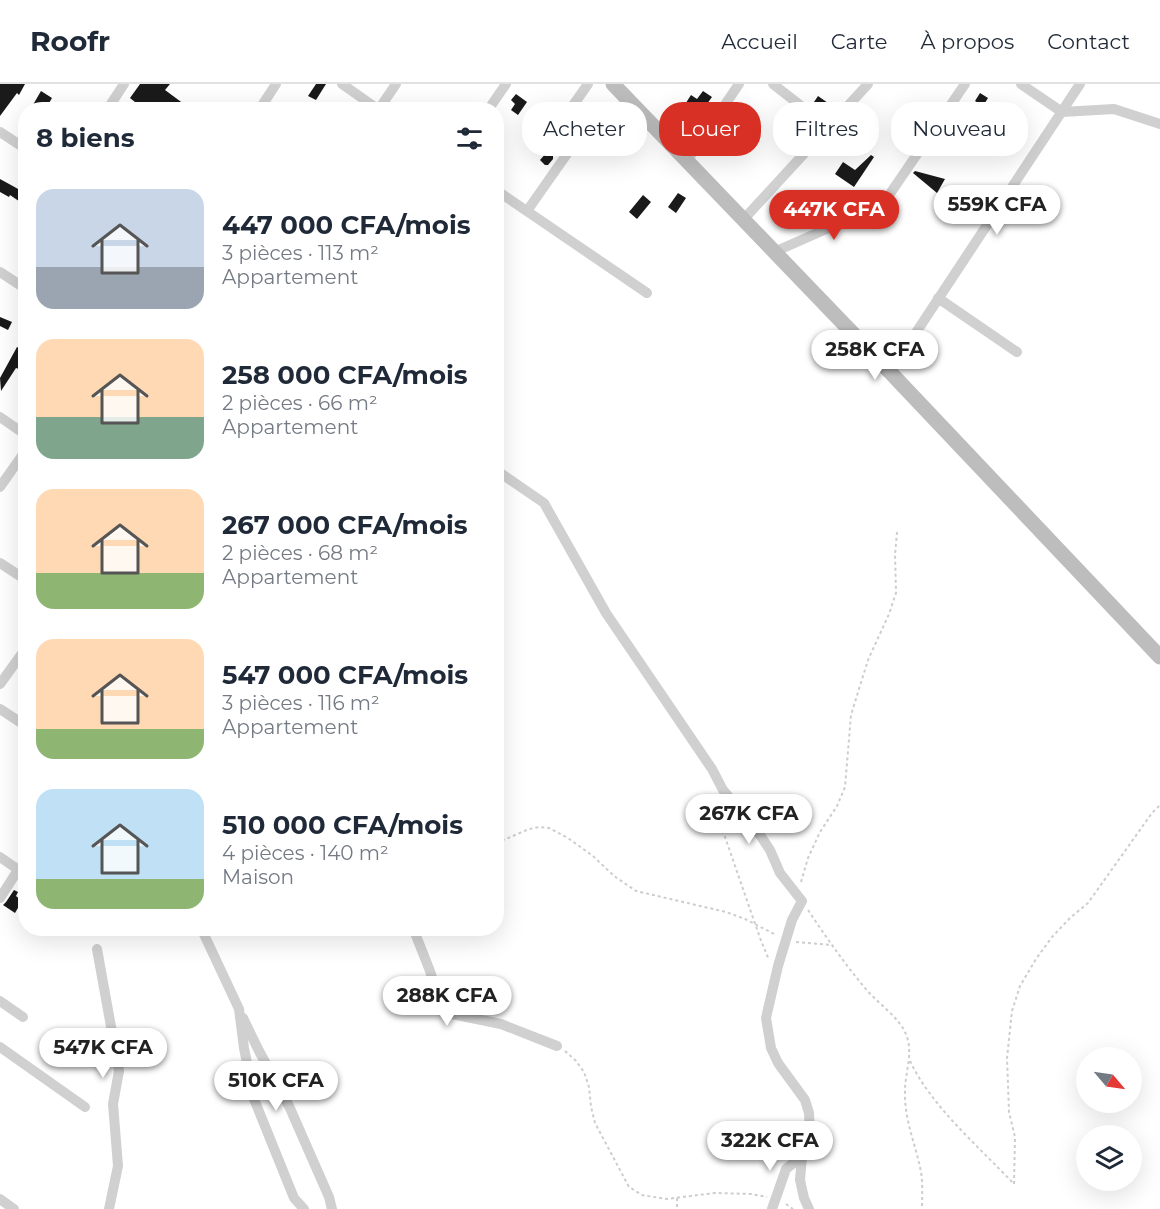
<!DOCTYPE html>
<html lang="fr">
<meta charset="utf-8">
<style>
body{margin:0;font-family:Montserrat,sans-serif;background:#f6f6f7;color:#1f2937;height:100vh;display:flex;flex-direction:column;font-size:22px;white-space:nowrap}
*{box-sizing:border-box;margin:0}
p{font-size:20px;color:#747a83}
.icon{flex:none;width:33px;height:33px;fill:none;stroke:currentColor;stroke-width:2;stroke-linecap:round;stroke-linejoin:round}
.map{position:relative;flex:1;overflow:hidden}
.sheet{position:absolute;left:18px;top:18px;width:486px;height:834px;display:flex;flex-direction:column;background:#fff;border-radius:24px;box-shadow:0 6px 24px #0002}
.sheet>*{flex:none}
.guide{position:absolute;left:522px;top:18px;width:548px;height:54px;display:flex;gap:12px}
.needle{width:39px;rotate:119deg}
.tools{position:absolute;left:1076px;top:963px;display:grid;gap:12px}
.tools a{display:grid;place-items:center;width:66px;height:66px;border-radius:50%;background:#fff;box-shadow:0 6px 24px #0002;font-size:30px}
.price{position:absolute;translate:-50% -51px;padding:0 14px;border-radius:21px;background:#fff;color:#222;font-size:20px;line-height:39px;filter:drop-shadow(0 2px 3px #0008)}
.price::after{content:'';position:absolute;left:50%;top:36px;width:18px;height:14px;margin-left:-9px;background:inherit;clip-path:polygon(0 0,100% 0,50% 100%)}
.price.active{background:#d93025;color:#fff}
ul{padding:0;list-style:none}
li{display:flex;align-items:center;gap:18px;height:150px;padding:0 18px}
li span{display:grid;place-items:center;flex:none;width:168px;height:120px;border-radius:18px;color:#555}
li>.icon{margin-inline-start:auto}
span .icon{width:72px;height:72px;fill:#fffc;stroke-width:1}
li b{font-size:26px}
h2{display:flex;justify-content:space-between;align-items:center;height:72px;padding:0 18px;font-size:26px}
.tag{padding:0 21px;border-radius:24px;background:#fff;box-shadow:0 6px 24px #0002;font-size:21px;line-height:54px}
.tag.active{background:#d93025;color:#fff}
header{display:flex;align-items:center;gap:36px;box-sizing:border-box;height:84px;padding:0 30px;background:#fff;border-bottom:2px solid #e0e1e3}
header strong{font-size:28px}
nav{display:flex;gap:33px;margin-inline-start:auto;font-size:21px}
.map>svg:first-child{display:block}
.building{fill:#1a1a1a}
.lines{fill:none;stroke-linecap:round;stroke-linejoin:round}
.path{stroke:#cdcdcd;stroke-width:2;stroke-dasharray:3 3;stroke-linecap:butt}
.street{stroke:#d0d0d0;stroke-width:10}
.secondary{stroke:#bdbdbd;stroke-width:15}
</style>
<header>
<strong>Roofr</strong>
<nav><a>Accueil</a><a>Carte</a><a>À propos</a><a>Contact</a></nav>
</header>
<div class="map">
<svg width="1160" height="1125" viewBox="0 0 1160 1125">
<rect width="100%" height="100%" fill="#fff"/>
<path class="building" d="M0,0H25L19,11L17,9L0,32V0L9,5Z
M140,0H170L165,6L192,26H166L155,18L149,26H145L130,14Z
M316,0H326L316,16L308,12Z
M41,7L52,14L45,26H30Z
M703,7L712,13L696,35L682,25L691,11L697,15Z
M980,9L988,14L983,22L975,17Z
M516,10L527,18L518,31L511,26L515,20L511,16Z
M818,12L828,19L821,28L812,21Z
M599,50L632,55L631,60H619L617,63L614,60H609L602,58L605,55Z
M548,67L553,72V75L548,81H545L540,76Z
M871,71L874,73L854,103L835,90L843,78L855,86Z
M915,87L945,95L937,109L913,89Z
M0,95L20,106L26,99V122L10,111L9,113L0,108Z
M678,109L686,114L676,129L668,123Z
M643,111L651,118L637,135L629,128Z
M0,233L12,238L8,246L0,242Z
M17,263L26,268V273L19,285L16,284L1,307L0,294Z
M14,806L18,808L16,812L22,817L15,829L3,821L6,818Z"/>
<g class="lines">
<path class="path" d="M714,712V725L725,753L760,854L769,876
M496,758L506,755L529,745L540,743L549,744L568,754L593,772L614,792L636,807L726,828L745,835L776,851
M801,798L808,774L820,748L837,722L845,703L851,631L868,576L889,530L896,509L895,471L897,448
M808,826C826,853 844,879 865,904C877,919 901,934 907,953C913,971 905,989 905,1007C904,1036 916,1061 921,1088C923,1100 922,1113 922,1125
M796,858L832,861
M565,967L576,977L584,988L589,1003L591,1023L595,1039L629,1103L642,1111L666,1115L715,1109L751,1110L767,1113
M910,977C931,1022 980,1064 1014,1100
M1014,1100L1015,1053L1009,1028L1007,974L1012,927L1020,902L1036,875L1052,853L1070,834L1088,819L1152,729L1160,721
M677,1114V1125
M786,1120L793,1125"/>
<path class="street" d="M342,0L379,26
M773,0L828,43
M1021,0L1062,28L1114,25L1160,40
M379,25L396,0
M107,26L124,0
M259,26L276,0
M488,26L506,0
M0,48L26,65
M687,77L739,0
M496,106L647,209
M527,127L569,67L550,54L588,0
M743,136L868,0
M774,168L883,120L965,0
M0,188L26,205
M938,214L1017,268
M890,288L1080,0
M0,333L26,351
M496,386L544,419L606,529L712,685L723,706L760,751L770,766L780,789L802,817L792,836L778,882L766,934L771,964L778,979L805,1016L809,1029L810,1050L802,1072L800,1096L804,1114L809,1125
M0,403L26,366
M0,479L26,496
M0,600L26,564
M0,625L26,642
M0,773L26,791
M0,814L18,786
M201,844L239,925L244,964L254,1015L294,1114L304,1125
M413,844L430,887L437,910L452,930L501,940L557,962
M97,865L119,987L113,1020L118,1082L109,1125
M0,917L23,933
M243,934L259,967L289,1022L329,1113L332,1125
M0,963L85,1023
M0,1115L14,1125
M772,1125L786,1085L802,1072"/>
<path class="secondary" d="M613,0L890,288L1160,573"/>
</g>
</svg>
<div class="tools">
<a><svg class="needle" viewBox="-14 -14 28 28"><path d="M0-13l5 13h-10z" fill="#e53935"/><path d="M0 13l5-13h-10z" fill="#747a83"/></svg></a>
<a><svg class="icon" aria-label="layers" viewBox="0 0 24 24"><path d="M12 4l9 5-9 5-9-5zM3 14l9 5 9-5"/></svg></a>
</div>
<b class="price" style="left:997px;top:152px">559K CFA</b>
<b class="price active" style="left:834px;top:157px">447K CFA</b>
<b class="price" style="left:875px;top:297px">258K CFA</b>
<b class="price" style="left:749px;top:761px">267K CFA</b>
<b class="price" style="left:447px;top:943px">288K CFA</b>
<b class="price" style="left:103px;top:995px">547K CFA</b>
<b class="price" style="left:276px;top:1028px">510K CFA</b>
<b class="price" style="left:770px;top:1088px">322K CFA</b>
<div class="guide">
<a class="tag">Acheter</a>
<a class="tag active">Louer</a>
<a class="tag">Filtres</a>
<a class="tag">Nouveau</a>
</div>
<section class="sheet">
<h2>8 biens<svg class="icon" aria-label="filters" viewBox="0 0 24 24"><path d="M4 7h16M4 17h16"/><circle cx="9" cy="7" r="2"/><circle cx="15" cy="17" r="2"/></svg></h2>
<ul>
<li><span style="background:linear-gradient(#c9d6e8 65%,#9aa5b1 0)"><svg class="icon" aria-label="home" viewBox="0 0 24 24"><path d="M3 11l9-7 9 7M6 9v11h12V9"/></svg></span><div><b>447 000 CFA/mois</b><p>3 pièces · 113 m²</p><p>Appartement</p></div></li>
<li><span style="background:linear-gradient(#ffd9b3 65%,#7fa58c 0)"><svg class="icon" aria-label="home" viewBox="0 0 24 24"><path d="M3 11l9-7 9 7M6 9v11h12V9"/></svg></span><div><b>258 000 CFA/mois</b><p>2 pièces · 66 m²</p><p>Appartement</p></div></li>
<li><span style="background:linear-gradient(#ffd9b3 70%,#8fb573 0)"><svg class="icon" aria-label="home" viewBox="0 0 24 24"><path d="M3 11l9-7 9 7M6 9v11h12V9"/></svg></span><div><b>267 000 CFA/mois</b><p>2 pièces · 68 m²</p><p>Appartement</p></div></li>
<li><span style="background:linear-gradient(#ffd9b3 75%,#8fb573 0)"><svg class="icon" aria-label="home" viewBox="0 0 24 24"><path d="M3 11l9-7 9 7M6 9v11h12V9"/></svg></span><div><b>547 000 CFA/mois</b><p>3 pièces · 116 m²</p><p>Appartement</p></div></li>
<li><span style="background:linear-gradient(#bfe0f5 75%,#8fb573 0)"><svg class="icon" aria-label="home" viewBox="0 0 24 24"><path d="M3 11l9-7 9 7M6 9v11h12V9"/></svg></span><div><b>510 000 CFA/mois</b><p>4 pièces · 140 m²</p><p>Maison</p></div></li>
</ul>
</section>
</div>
